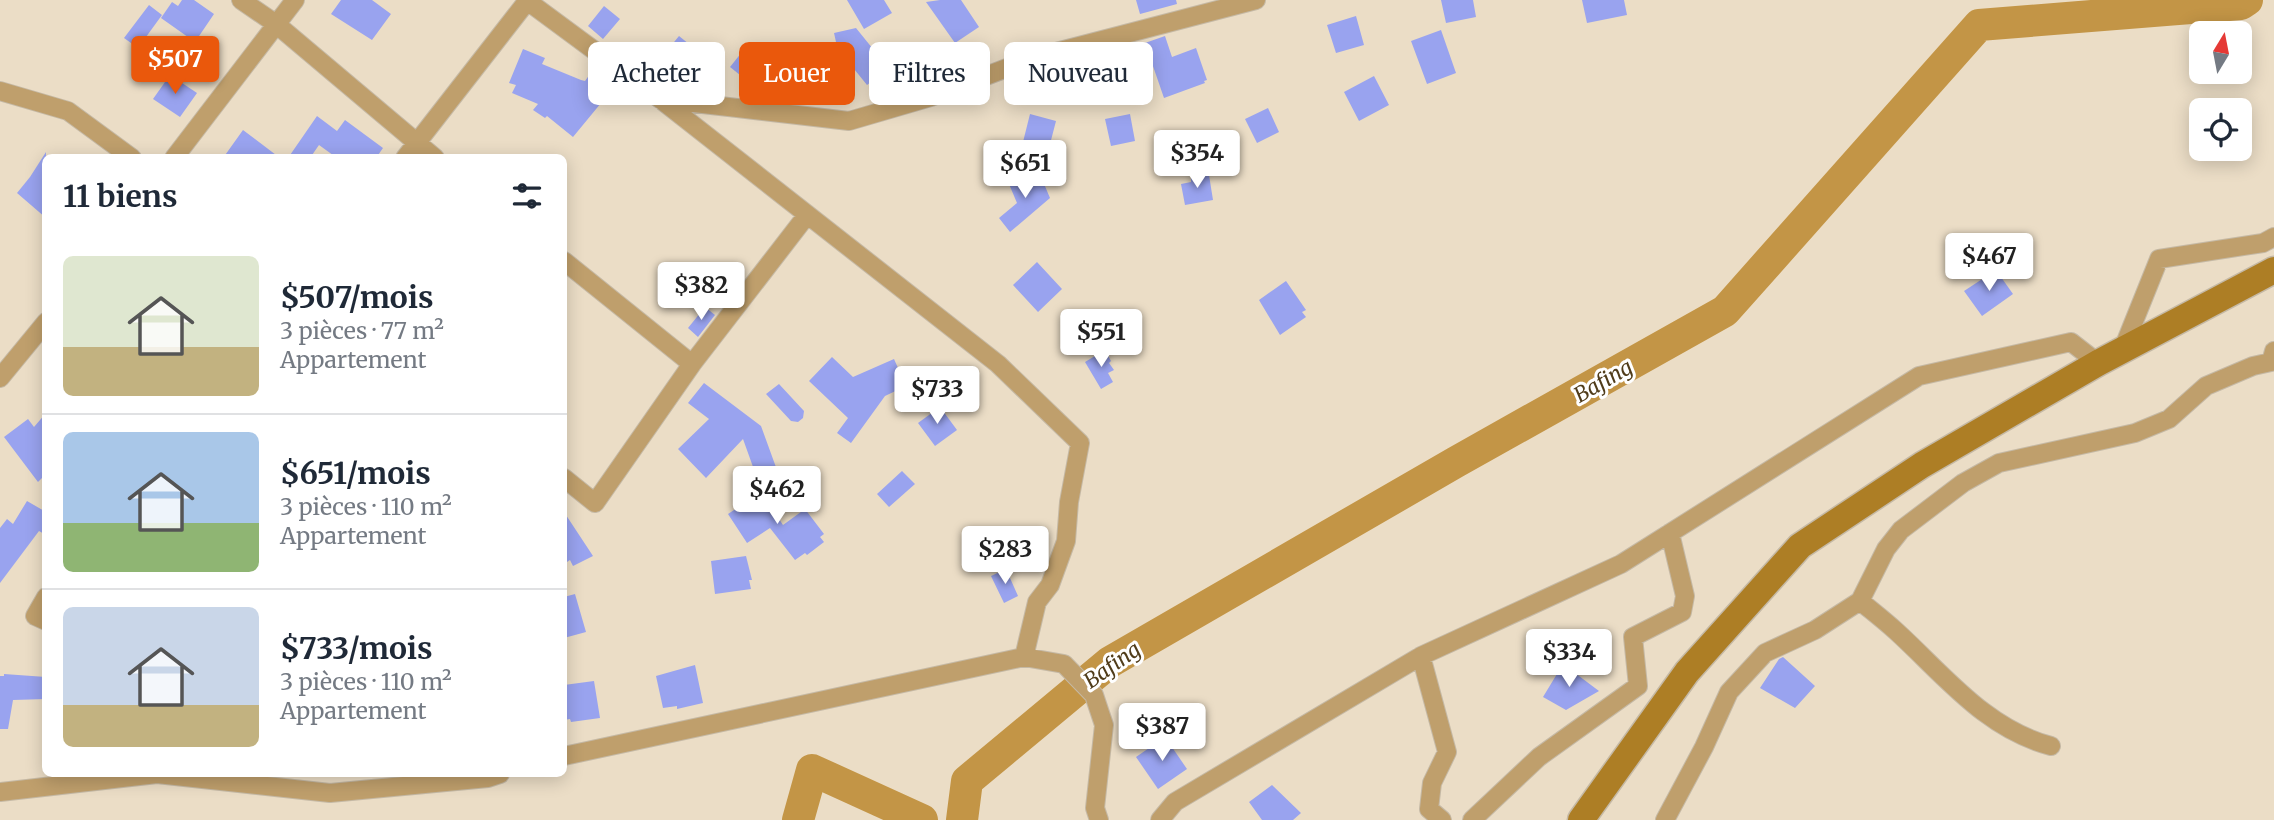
<!DOCTYPE html>
<html lang="fr">
<meta charset="utf-8">
<style>
body{margin:0;font-family:Merriweather,serif;background:#f6f6f7;color:#1f2937;height:100vh;display:flex;flex-direction:column;font-size:26px;white-space:nowrap}
*{box-sizing:border-box;margin:0}
p{font-size:23px;color:#747a83}
.icon{flex:none;width:38px;height:38px;fill:none;stroke:currentColor;stroke-width:2;stroke-linecap:round;stroke-linejoin:round}
.map{position:relative;flex:1;overflow:hidden}
.sheet{position:absolute;left:42px;top:154px;width:525px;height:623px;display:flex;flex-direction:column;background:#fff;border-radius:10px;box-shadow:0 4px 18px #0003}
.sheet>*{flex:none}
.guide{position:absolute;left:588px;top:42px;width:665px;height:63px;display:flex;gap:14px}
.needle{width:46px;rotate:10deg}
.fabs{position:absolute;left:2189px;top:21px;display:grid;gap:14px}
.fabs a{display:grid;place-items:center;width:63px;height:63px;border-radius:10px;background:#fff;box-shadow:0 4px 18px #0003;font-size:35px}
.price{position:absolute;translate:-50% -60px;padding:0 16px;border-radius:7px;background:#fff;color:#222;font-size:23px;line-height:46px;filter:drop-shadow(0 2px 4px #0008)}
.price::after{content:'';position:absolute;left:50%;top:42px;width:21px;height:16px;margin-left:-10px;background:inherit;clip-path:polygon(0 0,100% 0,50% 100%)}
.price.active{background:#ea580c;color:#fff}
ul{padding:0;list-style:none}
li{display:flex;align-items:center;gap:21px;height:175px;padding:0 21px}
li+li{border-top:2px solid #e0e1e3}
li span{display:grid;place-items:center;flex:none;width:196px;height:140px;border-radius:10px;color:#555}
li>.icon{margin-inline-start:auto}
span .icon{width:84px;height:84px;fill:#fffc;stroke-width:1}
li b{font-size:30px}
h2{display:flex;justify-content:space-between;align-items:center;height:84px;padding:0 21px;font-size:30px}
.tag{padding:0 24px;border-radius:10px;background:#fff;box-shadow:0 4px 18px #0003;font-size:24px;line-height:63px}
.tag.active{background:#ea580c;color:#fff}
.map>svg:first-child{display:block}
.lines{fill:none;stroke-linecap:round;stroke-linejoin:round}
.river{stroke:#c39546;stroke-width:32}
.building{fill:#99a3ef}
.minor-casing{stroke:#c5b9a5;stroke-width:20}
.secondary-casing{stroke:#c5b9a5;stroke-width:29}
.minor{stroke:#bf9f6c;stroke-width:18}
.secondary{stroke:#ad7e25;stroke-width:26}
.labels{text-anchor:middle;dominant-baseline:central;stroke-width:6;stroke-linejoin:round;paint-order:stroke}
.water-label{font-size:21px;font-style:italic;fill:#503c1a;stroke:#fff}
</style>
<div class="map">
<svg width="2274" height="820" viewBox="0 0 2274 820">
<rect width="100%" height="100%" fill="#ebddc6"/>
<g class="lines">
<path class="river" d="M798,820L812,770L922,820
M962,820L967,781L1110,662L1456,462L1725,311L1979,25L2241,4L2247,0"/>
</g>
<path class="building" d="M182,0H194L214,14L195,42L161,18L172,2L178,6Z
M341,0H372L391,14L372,40L331,14Z
M847,0H884L892,13L864,29Z
M940,0H961L979,27L955,43L926,2Z
M1136,0H1176L1177,4L1140,14Z
M1441,0H1473L1476,17L1446,23Z
M1582,0H1624L1627,15L1587,23Z
M149,5L162,15L138,48L124,38Z
M604,6L620,19L603,39L588,26Z
M1356,16L1364,45L1336,53L1327,25Z
M856,28L890,70L905,83L891,97L887,98L871,82L867,85L846,59L840,60L834,33Z
M1441,30L1456,73L1427,84L1411,41Z
M679,36L694,48L672,75L657,63Z
M1165,36L1172,57L1196,48L1207,80L1204,81L1205,83L1164,98L1145,43Z
M750,42L780,66L760,91L730,67Z
M523,49L545,58L542,64L581,80L585,81L595,67L607,77L597,90L606,97L573,137L547,116L545,118L533,110L538,104L512,93L516,85L509,83Z
M170,75L197,93L180,117L153,99Z
M1374,76L1389,105L1359,121L1344,92Z
M1268,108L1279,132L1257,143L1245,119Z
M1030,114L1056,121L1049,148L1023,142Z
M1130,114L1135,141L1111,146L1105,119Z
M317,116L337,131L345,120L383,148L376,158H337L319,145L310,158H288Z
M243,130L280,158H223Z
M46,152V218L17,193L30,177Z
M1039,172L1050,198L1010,232L999,218L1017,203L1009,184Z
M1209,175L1213,200L1185,205L1181,184L1191,182V178Z
M1037,262L1062,289L1038,312L1013,285Z
M1996,270L2013,294L1982,316L1964,291Z
M1286,281L1306,310L1302,312L1306,317L1280,335L1259,300Z
M705,307L715,315L698,337L688,328Z
M1105,350L1111,361L1109,363L1114,370L1108,373L1113,382L1101,389L1085,362Z
M832,357L853,377L894,359L906,386L885,396L851,443L837,433L848,418L809,381Z
M704,383L761,426L777,470L757,478L743,439L706,478L678,449L709,419L688,403Z
M779,384L804,411L803,418L798,422L791,421L766,394Z
M940,407L957,430L935,446L918,423Z
M46,413V474L38,482L4,437L28,419L34,427Z
M902,471L915,484L889,507L877,494Z
M761,492L783,525L805,509L824,534L820,537L824,542L807,555L805,553L795,560L770,528L747,543L728,514Z
M27,501L46,512V535L39,531L0,583V528L7,519L13,524Z
M564,512L593,556L573,566L570,560L564,564Z
M746,556L752,580H749L751,589L715,594L711,561Z
M1006,569L1018,596L1004,603L991,576Z
M575,594L586,632L564,638V597Z
M1783,657L1815,686L1795,708L1760,688L1779,659Z
M1563,664L1599,691L1566,710L1543,697Z
M695,665L703,703L677,709V706L663,708L656,676Z
M4,674L46,677V699L13,700L8,729H0V676H4Z
M594,681L600,718L571,722L570,719L564,720V685Z
M1165,737L1187,769L1158,789L1136,757Z
M1272,785L1301,813L1293,820H1262L1249,802Z"/>
<g class="lines">
<g class="minor-casing">
<path id="minor" d="M241,0L276,24L435,158
M526,0L660,99L998,364L1080,443L1069,502L1066,541L1050,585L1037,602L1024,657
M0,91L68,111L132,158
M660,99L849,121L931,97L1033,58L1256,0
M174,158L295,0
M405,158L528,0
M564,261L692,364
M2122,351L2159,259L2263,243L2274,237
M0,378L46,322
M564,478L595,503L692,364L807,215
M46,597L35,616L46,621
M1860,601L1886,549L1901,530L1963,483L1999,463L2135,433L2169,419L2206,386L2253,366L2271,362L2274,351
M1421,656L1447,752L1432,783L1429,809L1442,820
M564,756L1024,657L1064,664L1094,695L1104,725L1095,808L1099,820
M0,792L157,774L330,793L488,778L500,774
M1160,820L1175,802L1421,656L1621,564L1919,376L2071,342L2098,363
M1472,820L1539,757L1638,686L1633,637L1682,612L1685,596L1670,533
M1665,820L1704,747L1729,692L1765,653L1815,630L1860,601C1872,611 1885,621 1897,632C1945,676 1986,729 2051,746"/>
</g>
<g class="secondary-casing">
<path id="secondary" d="M1581,820L1687,672L1800,546L1922,465L2098,363L2274,270"/>
</g>
<use href="#minor" class="minor"/>
<use href="#secondary" class="secondary"/>
</g>
<g class="labels">
<g class="water-label">
<text transform="translate(1603 381) rotate(-30)">Bafing</text>
<text transform="translate(1112 665) rotate(-35)">Bafing</text>
</g>
</g>
</svg>
<div class="fabs">
<a><svg class="needle" viewBox="-14 -14 28 28"><path d="M0-13l5 13h-10z" fill="#e53935"/><path d="M0 13l5-13h-10z" fill="#747a83"/></svg></a>
<a><svg class="icon" aria-label="locate" viewBox="0 0 24 24"><circle cx="12" cy="12" r="6"/><path d="M12 2v4M12 18v4M2 12h4M18 12h4"/></svg></a>
</div>
<b class="price active" style="left:175px;top:96px">$507</b>
<b class="price" style="left:1197px;top:190px">$354</b>
<b class="price" style="left:1025px;top:200px">$651</b>
<b class="price" style="left:1989px;top:293px">$467</b>
<b class="price" style="left:701px;top:322px">$382</b>
<b class="price" style="left:1101px;top:369px">$551</b>
<b class="price" style="left:937px;top:426px">$733</b>
<b class="price" style="left:777px;top:526px">$462</b>
<b class="price" style="left:1005px;top:586px">$283</b>
<b class="price" style="left:1569px;top:689px">$334</b>
<b class="price" style="left:1162px;top:763px">$387</b>
<div class="guide">
<a class="tag">Acheter</a>
<a class="tag active">Louer</a>
<a class="tag">Filtres</a>
<a class="tag">Nouveau</a>
</div>
<section class="sheet">
<h2>11 biens<svg class="icon" aria-label="filters" viewBox="0 0 24 24"><path d="M4 7h16M4 17h16"/><circle cx="9" cy="7" r="2"/><circle cx="15" cy="17" r="2"/></svg></h2>
<ul>
<li><span style="background:linear-gradient(#dfe7d0 65%,#c2b280 0)"><svg class="icon" aria-label="home" viewBox="0 0 24 24"><path d="M3 11l9-7 9 7M6 9v11h12V9"/></svg></span><div><b>$507/mois</b><p>3 pièces · 77 m²</p><p>Appartement</p></div></li>
<li><span style="background:linear-gradient(#a9c7e8 65%,#8fb573 0)"><svg class="icon" aria-label="home" viewBox="0 0 24 24"><path d="M3 11l9-7 9 7M6 9v11h12V9"/></svg></span><div><b>$651/mois</b><p>3 pièces · 110 m²</p><p>Appartement</p></div></li>
<li><span style="background:linear-gradient(#c9d6e8 70%,#c2b280 0)"><svg class="icon" aria-label="home" viewBox="0 0 24 24"><path d="M3 11l9-7 9 7M6 9v11h12V9"/></svg></span><div><b>$733/mois</b><p>3 pièces · 110 m²</p><p>Appartement</p></div></li>
</ul>
</section>
</div>
